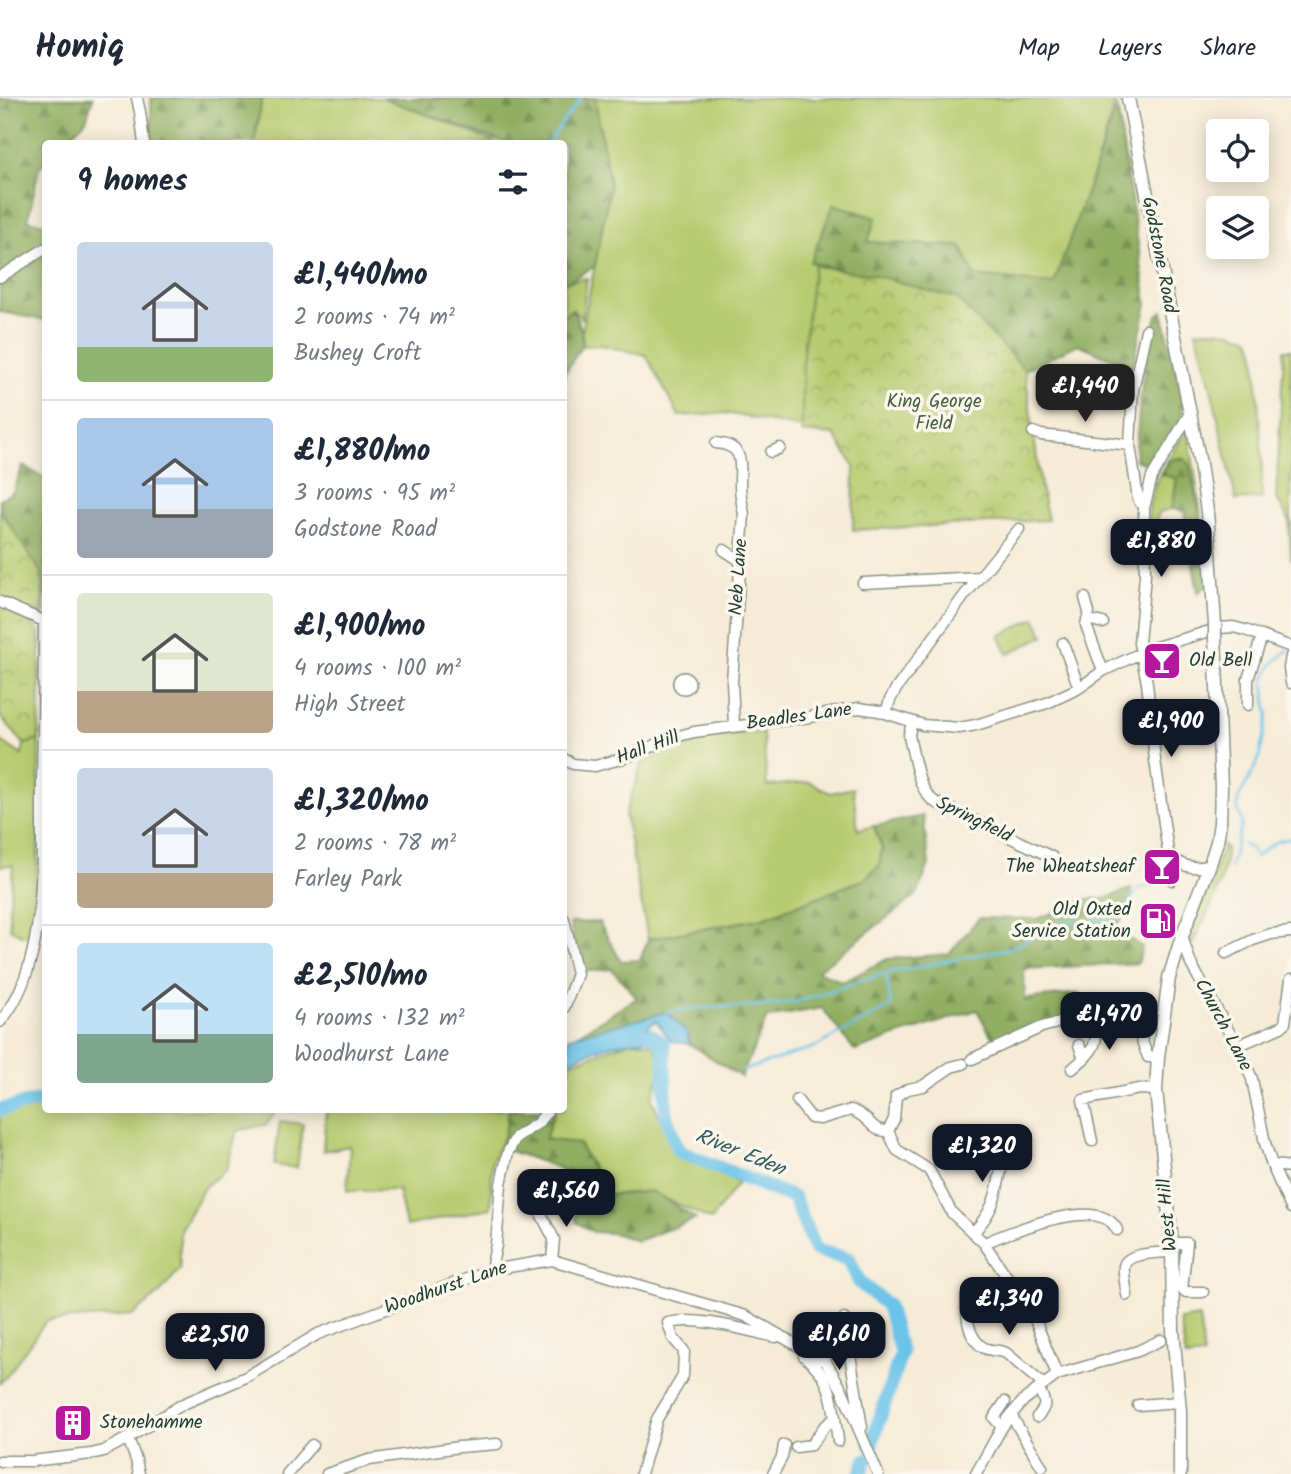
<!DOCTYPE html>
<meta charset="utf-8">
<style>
body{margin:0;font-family:Kalam,sans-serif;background:#f6f6f7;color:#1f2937;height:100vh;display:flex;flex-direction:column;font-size:26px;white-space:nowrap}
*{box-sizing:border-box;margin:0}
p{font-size:23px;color:#747a83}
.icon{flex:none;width:38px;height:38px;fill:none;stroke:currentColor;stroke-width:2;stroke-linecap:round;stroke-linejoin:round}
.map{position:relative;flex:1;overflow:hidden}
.drawer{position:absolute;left:42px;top:42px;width:525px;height:973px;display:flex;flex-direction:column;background:#fff;border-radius:7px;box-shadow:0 4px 18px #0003}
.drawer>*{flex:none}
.buttons{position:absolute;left:1206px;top:21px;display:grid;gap:14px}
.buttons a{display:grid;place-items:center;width:63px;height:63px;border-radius:7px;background:#fff;box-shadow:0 4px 18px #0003;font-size:35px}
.price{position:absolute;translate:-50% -60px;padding:0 16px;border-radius:14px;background:#111827;color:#fff;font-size:23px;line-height:46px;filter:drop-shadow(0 2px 4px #0008)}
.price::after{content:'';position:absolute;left:50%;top:42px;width:21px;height:16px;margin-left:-10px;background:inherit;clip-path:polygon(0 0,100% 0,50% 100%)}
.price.current{background:#222;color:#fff}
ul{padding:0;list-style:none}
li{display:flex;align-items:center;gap:21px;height:175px;padding:0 35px}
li+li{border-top:2px solid #e0e1e3}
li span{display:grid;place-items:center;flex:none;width:196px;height:140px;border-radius:7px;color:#555}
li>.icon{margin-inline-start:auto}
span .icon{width:84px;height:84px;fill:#fffc;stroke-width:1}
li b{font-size:30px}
h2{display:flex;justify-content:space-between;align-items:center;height:84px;padding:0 35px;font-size:30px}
header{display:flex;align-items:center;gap:42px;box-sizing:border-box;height:98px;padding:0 35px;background:#fff;border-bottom:2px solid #e0e1e3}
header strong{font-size:33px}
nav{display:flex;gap:38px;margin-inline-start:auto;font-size:24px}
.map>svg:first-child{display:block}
.grass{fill:#b7cb6f;stroke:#6b8452;stroke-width:2}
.forest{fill:url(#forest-firs);stroke:#58764b;stroke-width:2}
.park{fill:url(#park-crowns);stroke:#6b8452;stroke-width:2}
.water{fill:#6bc3e9;stroke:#45808e;stroke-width:2}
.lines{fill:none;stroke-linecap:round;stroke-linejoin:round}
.stream{stroke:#6bc3e9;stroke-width:2.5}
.river{stroke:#6bc3e9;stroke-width:14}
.minor-casing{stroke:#8a9486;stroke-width:13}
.major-casing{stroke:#8a9486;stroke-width:15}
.minor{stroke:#fff;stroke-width:10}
.major{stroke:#fff;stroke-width:12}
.major-bridge-casing{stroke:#8a9486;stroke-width:15;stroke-linecap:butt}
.major-bridge{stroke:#fff;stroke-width:12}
.labels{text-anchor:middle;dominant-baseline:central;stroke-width:7;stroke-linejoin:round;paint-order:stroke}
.street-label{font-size:19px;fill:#1f3d34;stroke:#fbf7ec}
.park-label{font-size:19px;fill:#456043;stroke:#fbf7ec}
.poi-label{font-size:19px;fill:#1f3d34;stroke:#fbf7ec;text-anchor:start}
.water-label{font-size:21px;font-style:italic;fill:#325e61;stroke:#fbf7ec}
</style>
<header>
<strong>Homiq</strong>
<nav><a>Map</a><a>Layers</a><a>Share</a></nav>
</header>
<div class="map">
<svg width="1291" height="1376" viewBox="0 0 1291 1376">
<defs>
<pattern id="forest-firs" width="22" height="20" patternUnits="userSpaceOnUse" patternTransform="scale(1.75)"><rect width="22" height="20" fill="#91af62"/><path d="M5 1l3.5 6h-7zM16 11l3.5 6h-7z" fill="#769052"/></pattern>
<pattern id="park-crowns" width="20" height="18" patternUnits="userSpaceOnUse" patternTransform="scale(1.75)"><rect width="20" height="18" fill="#b7cb6f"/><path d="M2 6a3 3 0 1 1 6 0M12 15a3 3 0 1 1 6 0" fill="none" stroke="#94a65c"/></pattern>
</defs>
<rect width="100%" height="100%" fill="#fbf7ec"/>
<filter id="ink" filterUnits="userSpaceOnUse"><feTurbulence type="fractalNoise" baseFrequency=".0143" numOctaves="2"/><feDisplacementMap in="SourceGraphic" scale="14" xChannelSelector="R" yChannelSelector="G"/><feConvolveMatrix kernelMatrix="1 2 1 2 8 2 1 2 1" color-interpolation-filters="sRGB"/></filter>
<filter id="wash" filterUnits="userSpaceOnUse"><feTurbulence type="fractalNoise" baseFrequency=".00686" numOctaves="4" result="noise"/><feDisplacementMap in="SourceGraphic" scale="28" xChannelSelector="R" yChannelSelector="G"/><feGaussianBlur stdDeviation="1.57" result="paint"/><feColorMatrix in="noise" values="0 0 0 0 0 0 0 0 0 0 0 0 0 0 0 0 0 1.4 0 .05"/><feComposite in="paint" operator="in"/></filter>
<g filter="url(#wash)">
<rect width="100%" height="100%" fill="#f6ebd7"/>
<path class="grass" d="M262,0H383L439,21L496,45L254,46Z
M590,0H1114L1115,5L1057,194L803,254L802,330L726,315L679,318L646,257L601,247L583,248L582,233L610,88Z
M587,180L582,221L572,211L564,218V184Z
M1211,232L1232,234L1250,240L1255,253L1262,361V400L1236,402L1210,285L1196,233Z
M1284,252H1291V462L1289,422L1276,399Z
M1187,332H1188L1203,428L1202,429L1189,366L1162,376L1177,380L1172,411L1159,414L1153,436L1149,437C1149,426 1148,413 1150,403C1155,377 1173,354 1187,332Z
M1035,520L1044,538L1008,556L999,538Z
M763,635L767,688L810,684L830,695L853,690L858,732L874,728L882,750L879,768L863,782L763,820L648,841L625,716L642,665L708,636Z
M0,642L22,657L24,646L39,642V734L35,809L33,828L31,834L27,838L19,836L10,830L9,814L13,767L0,768Z
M1223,747L1226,749C1226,784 1208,815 1192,846L1189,832L1214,775Z
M632,943L654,946L662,968L652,1001L671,1045L738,1085L711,1122L652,1094L608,1097L579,1046L545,1041L555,1012H564V986L571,965Z
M45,1001L46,1012H276L267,1026L237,1033L226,1072L205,1088L180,1132V1171L159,1196L133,1217L46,1223L6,1279L0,1285V1012Z
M326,1012H517L492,1063L491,1110L406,1128L398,1092L347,1093L350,1048L323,1053Z
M280,1023L303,1026L297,1070L274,1067Z
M1199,1219L1204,1258L1186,1260L1180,1222Z"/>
<path class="forest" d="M0,0H93L86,22L63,45L46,46L45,63L39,70L28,122L45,126V222L0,214Z
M151,0H262L254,45H151Z
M383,0H595L610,88L595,168L567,184H564V46L505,45Z
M1117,8L1147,206L1132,269L1078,246L1025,272L957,201L810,164L834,106L876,120L868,144L961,148L975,178L1054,186Z
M572,211L582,233V247L564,277V218Z
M1162,213L1183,303L1182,319L1154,368L1135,362L1140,303L1144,271L1157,217Z
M1178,360L1184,361L1189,365L1202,429L1210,484L1198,495L1184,413L1172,411L1177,381L1162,376L1171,362Z
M23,368L45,380L46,383L45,524L42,476L0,412V401L13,394Z
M923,718L929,766L917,797L817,873L843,884L887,861L949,856L979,820L1037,821L1087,801H1104L1131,791V808L1117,827L1130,841L1142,849L1138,865L1024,871L1025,901L1079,895L1094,910L994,943L977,912L898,937L855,953L822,910L767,920L741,979L690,946L687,935L667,914L575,938L637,900L612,871L580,874L570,825L599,824L621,863L640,862L648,841L763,820L863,782L879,768L882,750L874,728Z
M509,1012H555L545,1041L579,1046L607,1097L652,1093L696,1121L637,1143L613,1135L593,1134L576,1124V1101L559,1070L502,1050Z"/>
<path class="park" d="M814,168L874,177L957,201L1025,272L1041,390L1048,422L853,432L854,368L834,337L802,334V330L803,254Z
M0,412L42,476L43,518L34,514L30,523L38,533L40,544L39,642L24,646L0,618Z"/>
<path class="water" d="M667,914L687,935L690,946L672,943L656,923L647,929L659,937L664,945L653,940L611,947L582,957L568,964L565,952L569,939Z"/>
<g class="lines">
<path class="stream" d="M547,46L581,0
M1243,747L1250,750L1256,759C1266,750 1277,740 1291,741
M1230,770L1242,725L1238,712V701L1258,664L1268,618L1264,583L1272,566L1288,552
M667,914L697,910L760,908L796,904L886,875L1012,850L1062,824L1119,820L1138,791L1158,786
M742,973L815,949L891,908L886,875"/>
<path class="river" d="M649,936L664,945L666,1018L678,1053L794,1100L815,1152L849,1161L859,1184L887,1207L901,1255L871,1347
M0,1012L46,1001
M861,1376L866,1362"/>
</g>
</g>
<g filter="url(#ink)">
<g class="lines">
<g class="minor-casing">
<path id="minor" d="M137,0L140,14L144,46
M0,179L46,150
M1190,315L1152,379L1144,410L1145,477L1139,545L1147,585L1155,662L1168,754C1176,768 1196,773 1210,766
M1033,334L1041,337L1130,347
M716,345C745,348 740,364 740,387C740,397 742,406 744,416L732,583L734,628
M771,354L780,350
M1144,410L1138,401L1130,347L1133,292L1146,232
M724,452L741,463
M863,485L980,479
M1085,500L1089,514L1086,527L1103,573
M0,504L46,524
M1087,521L1103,525
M1063,545L1079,590
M1291,558L1289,570L1291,585
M678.5 585a5.5 5.5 0 1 1 11 0a5.5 5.5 0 1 1-11 0Z
M1248,607V581L1262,538
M886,615L890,602L896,591L964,498L1019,431
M912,625L909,636L910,643C915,662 918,693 935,704L1052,759
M564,661L573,666L595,668L624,660L675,639L694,634L810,619L859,610L879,613L923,627L959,630L976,627L1047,605L1079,590L1103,573L1149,551L1220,530L1233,529L1245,532L1291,549
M1172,782L1171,773L1175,763
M564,821L577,876L564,910
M1182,838L1191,866L1243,959L1252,981L1265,1045L1272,1067L1291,1110
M1226,855L1253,842L1271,836L1291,834
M0,924C50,867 41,757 42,685C43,632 44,578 44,524
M1079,947L1084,961
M1237,948L1281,929L1285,925L1291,881
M972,961L1042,929L1095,915H1110L1125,922L1138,933L1148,959H1158
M1072,971C1097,950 1098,947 1095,915
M797,1002L811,1020L820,1021L851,1012C855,1014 859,1015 862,1018C873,1025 872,1033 888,1033
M888,1033L897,1052L929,1072L952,1115L984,1145L1034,1219L1057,1277
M888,1033L894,1021L896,998L908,991L923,988L951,969L963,966
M1092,1043L1083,1002L1139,991L1156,992
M1272,1067L1291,1069
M543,1095L538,1110L554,1141L552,1162
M973,1135C995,1111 996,1097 1002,1067L1008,1064
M984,1145C1011,1134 1100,1096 1117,1132
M1172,1145H1187L1182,1191L1186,1194H1203
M491,1172L496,1147L501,1086L508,1054L516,1039L538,1025L548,1012
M1127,1197C1126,1188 1123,1177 1124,1168C1127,1154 1160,1155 1172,1154
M967,1199C966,1216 967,1240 984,1250C991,1253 999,1252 1006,1255L1044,1287
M844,1221L862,1329
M804,1258C834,1280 833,1308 838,1343
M1138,1307L1179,1304
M1011,1317L1042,1369
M1037,1319C1048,1307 1045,1305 1039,1290
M1002,1329L994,1320L1005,1304
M128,1340L136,1362L139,1376
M796,1349L811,1347L824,1329L835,1320
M0,1363H32L91,1356L104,1353L128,1340L183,1306L246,1279L318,1236L491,1172L552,1162L746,1218L826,1264L842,1292L878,1376
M287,1376L312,1347
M327,1376L369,1362L459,1349L497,1346
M641,1376L657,1321L683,1278L684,1253L673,1240L668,1225C700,1218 744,1232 776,1239
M773,1376L782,1359L784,1347
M976,1376L1002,1329L1011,1317L1024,1302L1057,1277L1138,1253L1161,1242"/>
</g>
<g class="major-casing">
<path id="major" d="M1128,0L1200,366L1207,413L1215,526
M1180,1376V1313L1173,1232L1172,1145L1156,992L1158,959L1169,880L1182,838L1210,766L1217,744L1220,725L1221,690L1215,539"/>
</g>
<use href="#minor" class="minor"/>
<use href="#major" class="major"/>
<g class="major-bridge-casing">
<path id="major-bridge" d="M1215,526V539"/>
</g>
<use href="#major-bridge" class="major-bridge"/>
</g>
</g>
<defs>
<g id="bar-square" transform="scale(2.0125)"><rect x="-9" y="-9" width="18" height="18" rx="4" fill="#b5179e" stroke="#fbf7ec"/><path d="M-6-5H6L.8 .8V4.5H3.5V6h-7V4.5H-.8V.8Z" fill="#fff"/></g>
<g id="fuel-square" transform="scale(2.0125)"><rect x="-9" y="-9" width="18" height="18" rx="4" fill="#b5179e" stroke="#fbf7ec"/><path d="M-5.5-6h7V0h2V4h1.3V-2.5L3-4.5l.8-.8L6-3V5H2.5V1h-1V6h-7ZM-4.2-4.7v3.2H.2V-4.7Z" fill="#fff"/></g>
<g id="building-square" transform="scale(2.0125)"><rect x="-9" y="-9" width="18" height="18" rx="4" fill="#b5179e" stroke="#fbf7ec"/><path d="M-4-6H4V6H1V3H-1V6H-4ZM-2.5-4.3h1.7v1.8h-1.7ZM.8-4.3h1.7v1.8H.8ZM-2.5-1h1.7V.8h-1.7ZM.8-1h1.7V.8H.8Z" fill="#fff"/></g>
</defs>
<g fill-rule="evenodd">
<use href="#bar-square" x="1162" y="563"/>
<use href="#bar-square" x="1162" y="769"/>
<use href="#fuel-square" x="1158" y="823"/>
<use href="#building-square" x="73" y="1325"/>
</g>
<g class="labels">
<g class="street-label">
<text transform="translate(1159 157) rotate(79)">Godstone Road</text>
<text transform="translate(739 479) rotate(-86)">Neb Lane</text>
<text transform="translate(799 619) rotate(-8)">Beadles Lane</text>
<text transform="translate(648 650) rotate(-20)">Hall Hill</text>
<text transform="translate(974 722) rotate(26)">Springfield</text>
<text transform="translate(1223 927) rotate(62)">Church Lane</text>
<text transform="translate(1168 1117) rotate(-95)">West Hill</text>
<text transform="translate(446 1190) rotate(-19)">Woodhurst Lane</text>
</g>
<g class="park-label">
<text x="934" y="304">King George<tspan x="934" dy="22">Field</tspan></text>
</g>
<g class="poi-label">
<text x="1189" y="563">Old Bell</text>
<text x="1135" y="769" text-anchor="end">The Wheatsheaf</text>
<text x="1131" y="812" text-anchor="end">Old Oxted<tspan x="1131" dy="22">Service Station</tspan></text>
<text x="100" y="1325">Stonehamme</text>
</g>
<g class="water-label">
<text transform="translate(740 1055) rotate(22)">River Eden</text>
</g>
</g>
</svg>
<div class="buttons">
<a><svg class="icon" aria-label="locate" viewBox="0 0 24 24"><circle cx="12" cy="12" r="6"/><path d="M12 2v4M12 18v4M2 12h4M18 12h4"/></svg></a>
<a><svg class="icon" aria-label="layers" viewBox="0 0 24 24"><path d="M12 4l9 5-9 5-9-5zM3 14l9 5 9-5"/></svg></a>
</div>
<b class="price current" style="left:1085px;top:326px">£1,440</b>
<b class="price" style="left:1161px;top:481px">£1,880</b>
<b class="price" style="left:1171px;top:661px">£1,900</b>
<b class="price" style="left:1109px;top:954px">£1,470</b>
<b class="price" style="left:982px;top:1086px">£1,320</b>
<b class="price" style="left:566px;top:1131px">£1,560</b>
<b class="price" style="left:1009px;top:1239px">£1,340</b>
<b class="price" style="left:839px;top:1274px">£1,610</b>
<b class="price" style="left:215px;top:1275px">£2,510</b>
<section class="drawer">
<h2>9 homes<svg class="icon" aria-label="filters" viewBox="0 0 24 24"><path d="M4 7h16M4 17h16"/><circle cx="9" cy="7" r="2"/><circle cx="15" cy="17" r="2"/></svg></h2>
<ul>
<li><span style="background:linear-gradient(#c9d6e8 75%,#8fb573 0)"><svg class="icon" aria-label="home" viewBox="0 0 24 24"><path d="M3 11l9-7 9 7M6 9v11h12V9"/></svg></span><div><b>£1,440/mo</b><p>2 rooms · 74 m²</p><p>Bushey Croft</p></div></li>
<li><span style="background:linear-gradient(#a9c7e8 65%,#9aa5b1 0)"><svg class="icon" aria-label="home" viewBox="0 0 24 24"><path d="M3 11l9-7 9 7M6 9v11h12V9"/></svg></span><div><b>£1,880/mo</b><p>3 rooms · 95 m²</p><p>Godstone Road</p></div></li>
<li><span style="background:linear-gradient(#dfe7d0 70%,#b9a48a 0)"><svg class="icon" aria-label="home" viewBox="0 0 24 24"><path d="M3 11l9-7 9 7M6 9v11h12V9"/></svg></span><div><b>£1,900/mo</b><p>4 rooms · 100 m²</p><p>High Street</p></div></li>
<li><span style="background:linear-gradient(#c9d6e8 75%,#b9a48a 0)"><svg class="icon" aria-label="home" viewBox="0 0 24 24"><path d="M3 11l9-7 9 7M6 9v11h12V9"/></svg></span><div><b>£1,320/mo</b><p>2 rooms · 78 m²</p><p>Farley Park</p></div></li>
<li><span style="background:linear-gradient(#bfe0f5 65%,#7fa58c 0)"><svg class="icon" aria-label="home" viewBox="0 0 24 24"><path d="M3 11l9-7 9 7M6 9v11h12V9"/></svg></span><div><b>£2,510/mo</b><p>4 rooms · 132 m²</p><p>Woodhurst Lane</p></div></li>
</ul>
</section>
</div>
